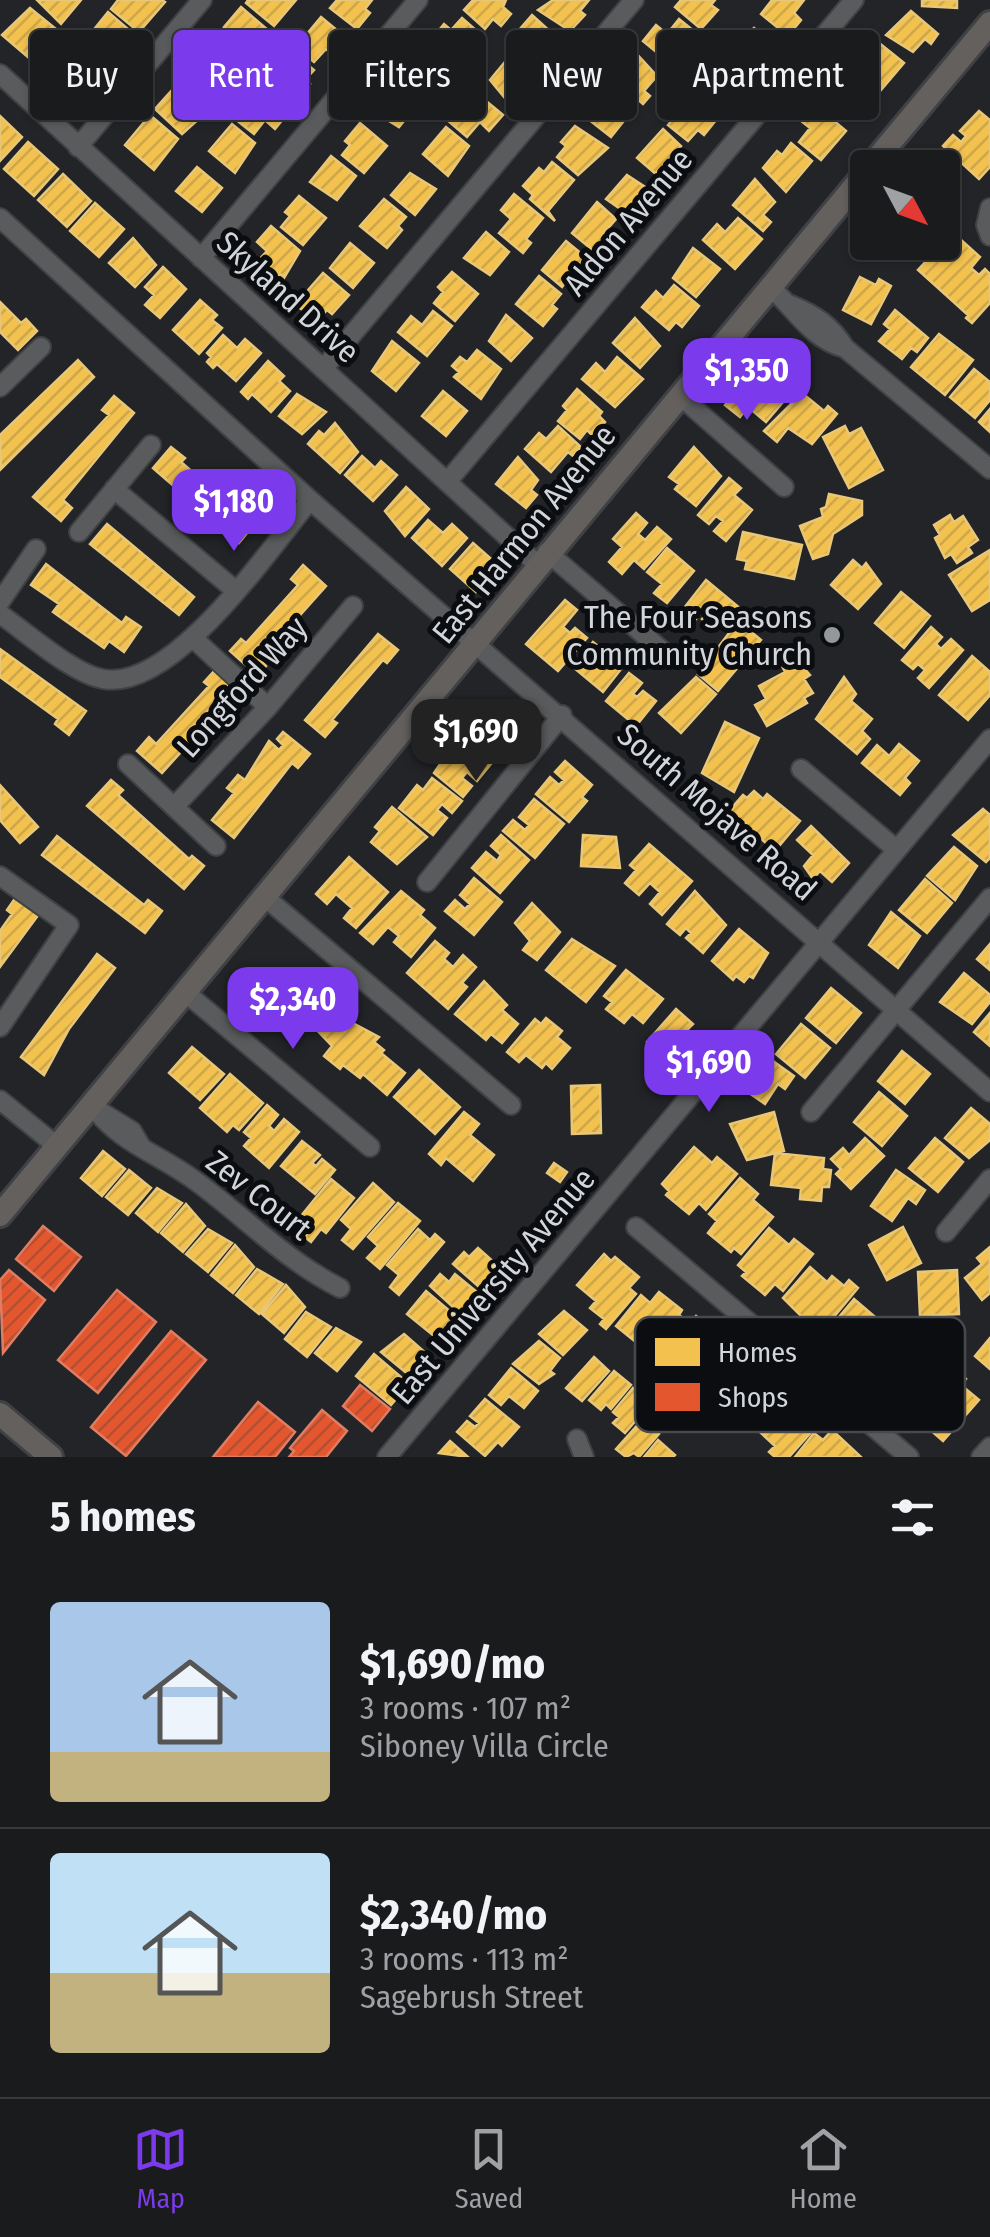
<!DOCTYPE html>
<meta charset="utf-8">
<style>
body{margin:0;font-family:"Fira Sans Condensed",sans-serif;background:#27282a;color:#f1f3f6;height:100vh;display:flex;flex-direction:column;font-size:38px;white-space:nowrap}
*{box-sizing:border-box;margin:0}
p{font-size:32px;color:#9fa1a4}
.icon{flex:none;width:55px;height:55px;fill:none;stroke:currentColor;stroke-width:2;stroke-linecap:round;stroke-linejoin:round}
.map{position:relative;height:1457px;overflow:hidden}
.sheet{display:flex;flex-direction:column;background:#1a1b1d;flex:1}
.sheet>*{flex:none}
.guide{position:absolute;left:30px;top:30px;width:930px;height:90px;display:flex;gap:20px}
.needle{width:65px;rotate:131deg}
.fabs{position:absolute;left:850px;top:150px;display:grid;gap:20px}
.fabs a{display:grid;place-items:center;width:110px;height:110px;border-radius:10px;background:#1a1b1d;box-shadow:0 2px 8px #0004,0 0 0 2px #38393b;font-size:50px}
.price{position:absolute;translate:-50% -85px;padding:0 22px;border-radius:20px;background:#7c3aed;color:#fff;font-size:32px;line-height:65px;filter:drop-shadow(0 2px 5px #0008)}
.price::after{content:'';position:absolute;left:50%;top:60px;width:30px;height:22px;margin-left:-15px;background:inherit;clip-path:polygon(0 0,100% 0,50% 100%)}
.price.current{background:#222;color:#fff}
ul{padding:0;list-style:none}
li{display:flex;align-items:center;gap:30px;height:250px;padding:0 50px}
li+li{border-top:2px solid #38393b}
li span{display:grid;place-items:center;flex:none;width:280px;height:200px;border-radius:10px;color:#555}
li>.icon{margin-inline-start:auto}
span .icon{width:120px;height:120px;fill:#fffc;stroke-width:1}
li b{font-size:42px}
h2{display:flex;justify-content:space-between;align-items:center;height:120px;padding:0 50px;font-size:42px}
.chip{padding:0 35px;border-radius:10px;background:#1a1b1d;box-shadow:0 2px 8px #0004,0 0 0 2px #38393b;font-size:35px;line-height:90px}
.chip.current{background:#7c3aed;color:#fff}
.tabs{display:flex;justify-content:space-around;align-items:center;height:140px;border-top:2px solid #38393b;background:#1a1b1d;font-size:28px;color:#9fa1a4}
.tabs a{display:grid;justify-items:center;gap:5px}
.tabs .current{color:#7c3aed}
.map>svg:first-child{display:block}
.homes{fill:url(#homes-hatch);stroke:#e8c778;stroke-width:2.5}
.shops{fill:url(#shops-hatch);stroke:#df7d62;stroke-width:2.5}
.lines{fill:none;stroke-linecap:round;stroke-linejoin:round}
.minor-casing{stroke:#3f4144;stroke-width:22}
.major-casing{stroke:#3f4144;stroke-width:28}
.minor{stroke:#595b5d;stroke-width:18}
.major{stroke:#63605e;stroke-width:22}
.poi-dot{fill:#94989b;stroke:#0b0d10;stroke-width:4}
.labels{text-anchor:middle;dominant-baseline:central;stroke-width:10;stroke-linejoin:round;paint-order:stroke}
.street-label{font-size:32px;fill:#d2d6da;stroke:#0b0d10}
.poi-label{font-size:32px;fill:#d2d6da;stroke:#0b0d10;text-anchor:end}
.key{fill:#0b0d10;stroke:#47494d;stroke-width:2.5}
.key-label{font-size:28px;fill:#d2d6da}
</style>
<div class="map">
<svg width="990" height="1457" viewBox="0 0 990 1457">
<defs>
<pattern id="homes-hatch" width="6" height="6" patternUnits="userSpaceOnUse" patternTransform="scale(2.5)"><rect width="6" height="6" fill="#f2c14e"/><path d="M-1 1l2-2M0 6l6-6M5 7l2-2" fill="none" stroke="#cea74b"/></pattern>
<pattern id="shops-hatch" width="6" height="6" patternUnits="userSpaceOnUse" patternTransform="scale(2.5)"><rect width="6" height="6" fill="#e4572e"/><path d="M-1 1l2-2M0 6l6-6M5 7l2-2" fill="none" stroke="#b25034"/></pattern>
</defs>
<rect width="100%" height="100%" fill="#222427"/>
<path class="homes" d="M37,0H81L61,24Z
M118,0H162L165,2L139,32L111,9Z
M248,0H296L274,26L246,3Z
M337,0H372L365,9L370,13L357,29L330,8Z
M473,0H506L503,7L511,14L501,26L493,19L485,29L464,10Z
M553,0H589L580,11L585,15L570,31L538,10Z
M681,0H715L711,5L718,10L701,29L675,7Z
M772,0H804L794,13L801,20L788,36L761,14Z
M922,0H957V8L922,6Z
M241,7L269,31L244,62L219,41L228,30L224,27Z
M30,8L56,29L35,63L2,35Z
M911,11L938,34L931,44L925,39L913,52L886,35Z
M108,12L136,36L111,66L83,43Z
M532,15L563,43L550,58L540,50L528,65L506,45Z
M321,17L350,41L336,58L326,49L314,62L296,47Z
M462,18L486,39L477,51L471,46L456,63L430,41L444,24L451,30Z
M679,19L705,40L697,50L689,44L672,65L643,41L656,25L667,34Z
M754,28L779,45L757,70L734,50Z
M873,38L904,63L881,90L855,69L864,59L860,54Z
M74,44L106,71L81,102L53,79L64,66L59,62Z
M209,46L237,69L211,99L184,76Z
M420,51L450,76L423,100L398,78Z
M293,52L314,70L305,80L310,84L296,100L265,74L279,57L284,61Z
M636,53L657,76L644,91L650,96L643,104L617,82L623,76L619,73Z
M509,57L531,76L509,103L490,80Z
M724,60L747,79L726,105L705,83Z
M847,73L870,94L850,116L821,96Z
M181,80L211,108L182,134L155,109Z
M393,84L422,108L416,114L412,111L399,127L371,110Z
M260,88L289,112L275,129L265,120L254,134L235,119Z
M474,91L503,115L489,131L480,122L467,137L447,120Z
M617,93L635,107L611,137L583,115L597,98L606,106Z
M691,97L717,119L704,135L698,130L688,141L668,125Z
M814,104L846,131L821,160L799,142L810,128L800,120Z
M979,111L990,120V167L979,179L943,146L953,135L961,142L966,136L960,131Z
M150,115L178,139L154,170L125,145Z
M0,116L22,137L0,161Z
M360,123L387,146L364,173L342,155L350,145L345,141Z
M232,124L255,143L235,173L209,151Z
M575,126L608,148L578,175L557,157L566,146L561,142Z
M446,127L469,146L448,176L423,154Z
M663,129L681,146L671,158L678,165L664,181L637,158Z
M28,142L58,169L34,196L4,169Z
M791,143L812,161L786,192L763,168L777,151L782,155Z
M331,156L356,176L337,200L310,182Z
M938,161L956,177L942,192V168H932Z
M552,162L574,180L548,211L555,221L530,199L533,195L523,186L539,168L544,172Z
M197,167L222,188L202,212L176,191Z
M410,173L436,189L415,215L391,195Z
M63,174L91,201L67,227L38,200Z
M627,175L653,192L632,217L606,199Z
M755,179L775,202L763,215L771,222L763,231L733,205Z
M514,194L543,218L526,239L531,243L523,253L499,233L511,219L501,210Z
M299,196L326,218L303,245L281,227L290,216L285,212Z
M384,199L406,217L398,226L402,230L387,248L360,226Z
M597,202L616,219L604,233L614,241L601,257L572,233Z
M95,203L124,229L99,257L70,231Z
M738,218L762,239L735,269L703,240L717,224L725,232Z
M271,226L300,251L284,278L280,274L274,281L255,264L267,251L257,242Z
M486,232L509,252L490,275L464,258Z
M133,238L156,265L135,287L109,263Z
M960,239L980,257L971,268L979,275L985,269L990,274V303L972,323L966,318L968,315L918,270L940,246L948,253Z
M566,241L594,264L580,281L572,274L562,287L542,270Z
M868,242H896L884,257Z
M350,243L374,263L353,288L330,268Z
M693,248L720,269L696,297L673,278Z
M163,267L186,289L160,318L145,305L154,295L145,287Z
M452,272L478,294L455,321L434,303L443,292L438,287Z
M323,273L349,295L332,314L327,310L318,320L295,305Z
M539,276L561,294L552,305L557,309L543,326L516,304Z
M860,277L876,285L879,279L891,286L871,324L843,310Z
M674,285L699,306L682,327L676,322L669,330L642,307L656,291L663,298Z
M200,300L217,315L212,320L222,328L199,354L173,330Z
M0,302L21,323L26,319L37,331L18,350L0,332Z
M895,310L928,338L917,352L911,348L902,359L879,341L890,329L884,324Z
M433,311L452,326L427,356L398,332L411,316L422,325Z
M506,315L532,338L511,361L489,341Z
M635,318L660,346L640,368L613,343Z
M939,334L973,360L945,395L911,367Z
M223,335L237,348L245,339L261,353L236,381L217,364L213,368L207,362L211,357L207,353Z
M392,341L419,363L396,391L372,371Z
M477,350L501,369L481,399L454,377L459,372L452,366L460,357L467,362Z
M617,357L643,379L615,407L582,379L596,363L605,372Z
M78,360L94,377L1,469L0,435Z
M268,361L284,376L279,381L290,391L271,412L252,394L248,399L241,392Z
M761,363L782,380L789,372L800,382L766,422L748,407L740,417L725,405Z
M974,369L990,382V400L975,418L950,397Z
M577,389L602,412L599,416L605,422L593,436L587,430L580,439L558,421L567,410L563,406Z
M443,391L467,411L446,436L422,416Z
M802,393L824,411L828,406L837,414L812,444L788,428L777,442L764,431Z
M297,394L326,412L302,434L279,416Z
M114,396L134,413L63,500L72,508L61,521L33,497L109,415L102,410Z
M990,409V432L979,422Z
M335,423L358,452L340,473L308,444L319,431L324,435Z
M558,426L581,447L573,456L568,452L551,472L525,449L539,433L546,439Z
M845,426L849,434L861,428L883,470L849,488L823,437Z
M171,447L185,458L181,462L241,514L244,510L257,521L239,543L153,468Z
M694,447L721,476L696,506L675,489L679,484L669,477Z
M362,456L375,468L381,461L397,475L373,501L345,475Z
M518,457L538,480L531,490L537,495L526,508L496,484Z
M729,478L741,488L734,495L752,510L726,541L714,531L723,521L716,516L709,524L698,515Z
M406,487L429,509L405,536L385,511Z
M829,494L862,501V515L833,534L828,554L813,559L800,526L823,517L821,509L826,507Z
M636,513L647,523L638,534L645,540L657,527L671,539L644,569L634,560L622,574L609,562L622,547L613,539Z
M950,515L954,522L963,516L978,540L968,547L972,553L957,563L951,554L945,558L935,538L940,535L934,525Z
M428,520L443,533L452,524L467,538L442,566L412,538Z
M107,524L194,597L179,615L90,544Z
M743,532L802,545L794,579L745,569L747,561L737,559Z
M473,543L490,558L486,563L495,572L476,592L450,569Z
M667,548L694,571L667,603L654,593L662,584L647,572Z
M990,550V600L972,611L949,575Z
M853,560L862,568L866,563L881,584L858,609L831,585Z
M46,564L122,623L126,617L141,627L124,652L109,641L104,648L53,612L59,604L31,585Z
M303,565L326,586L260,660L266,666L258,676L230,651L241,639L246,643L298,585L291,579Z
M706,580L742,610L729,626L724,621L716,630L702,619L708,612L704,609L696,619L684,608Z
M901,592L930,616L904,648L875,623Z
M565,600L577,610L563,627L570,633L575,628L587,638L558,671L526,644Z
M738,621L761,640L718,691L698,674Z
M931,627L942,637L936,644L941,649L951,639L963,650L929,688L918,678L925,670L918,664L913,669L902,660Z
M378,634L398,650L387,663L383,660L332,720L337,723L325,737L305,720Z
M593,642L607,653L602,660L606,664L614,655L625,664L603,692L573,667Z
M0,649L86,711L69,735L55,724L58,719L0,677Z
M972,656L990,672V695L968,720L939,695Z
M795,658L810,675L804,679L813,693L804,698L807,703L767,726L755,705L766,699L759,686L785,672L782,666Z
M216,669L238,689L162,773L137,751L149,737L156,744L209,686L204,682Z
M629,673L642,683L633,694L637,697L643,691L656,701L636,726L606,701Z
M696,677L716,694L681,733L659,713Z
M844,677L856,694L851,701L872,719L862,731L870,739L857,754L816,719Z
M494,701L524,727L513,739L503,731L500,735L511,743L496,760L464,733Z
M725,722L759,738L734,792L702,773Z
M283,732L310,754L298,768L292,763L234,838L212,820L234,793L227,788L238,775L245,780L269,741L279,750L283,745L277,739Z
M459,736L491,764L477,781L467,772L462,778L472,786L463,797L434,773Z
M899,744L919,761L905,778L910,783L900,795L862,763L877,745L889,756Z
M565,761L592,785L582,797L587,801L569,822L536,794L550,777L559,785L564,780L555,772Z
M432,778L462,801L452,813L442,804L437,810L447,818L433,835L399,808L417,785L423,790Z
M111,780L123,790L118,795L189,859L192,856L204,866L184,889L87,806Z
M0,785L38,827L20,843L0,820Z
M754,791L763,799L767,794L800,821L775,851L729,811L743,795L747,798Z
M534,799L564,824L535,858L503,831L513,820L525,830L529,825L519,817Z
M392,807L427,837L397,864L371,842L380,831L375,827Z
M983,809L990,815V858L986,862L953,835Z
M811,826L849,863L832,882L820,871L813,879L804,866L813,855L797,840Z
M501,835L529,860L500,893L472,868L486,852L497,861L501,855L491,846Z
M583,835L616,837L620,868L581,866Z
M57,836L144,905L148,900L162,911L145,933L42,855Z
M649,844L692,881L662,915L650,904L660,892L650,883L639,895L625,883L636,870L630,865Z
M954,847L977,866L955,900L927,876Z
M349,857L388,892L356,928L344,918L352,908L336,894L327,904L316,894Z
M474,878L502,902L474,935L445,911L455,900L465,909L470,904L460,895Z
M925,879L952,903L927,933L899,910Z
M401,891L424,910L420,915L435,928L411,957L394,942L399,936L388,927L373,944L360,933Z
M695,891L726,925L703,953L686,938L691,933L686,928L680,935L667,924Z
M16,897L39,914L0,967V931L12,914L7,910Z
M532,903L560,932L537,960L523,950L530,941L515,923Z
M891,912L920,936L898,968L869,945Z
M739,929L768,953L753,978L749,976L744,982L736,976L733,980L712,961Z
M572,939L615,966L586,1002L546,970Z
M435,941L449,953L444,959L453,967L463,955L476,967L462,983L467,987L448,1009L407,973Z
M990,944V970L977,959Z
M97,954L115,968L69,1029L44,1075L21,1057Z
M626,970L663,999L643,1023L632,1014L624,1023L606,1009L612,1002L604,996Z
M964,973L990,995V1002L972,1024L940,1002Z
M484,981L507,1005L502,1010L518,1024L502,1043L491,1034L486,1040L455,1014Z
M831,988L861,1013L836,1043L806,1018Z
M329,1005L339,1014L333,1021L344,1031L351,1022L379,1037L374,1042L384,1050L381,1053L405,1073L387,1095L363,1074L360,1078L343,1065L340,1069L324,1056L332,1046L312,1025Z
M676,1009L693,1024L686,1031L700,1044L674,1074L657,1059L667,1048L661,1042L655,1049L647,1042Z
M990,1013V1046L974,1032Z
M546,1018L562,1031L557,1037L570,1048L552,1069L546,1063L542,1068L526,1055L519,1062L507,1052L535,1019L541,1024Z
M801,1024L830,1048L805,1078L776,1054Z
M192,1047L224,1074L200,1100L169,1073Z
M902,1051L930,1074L905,1104L878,1081Z
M766,1056L794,1076L785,1089L778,1084L765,1104L743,1089Z
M419,1070L460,1107L435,1134L394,1097Z
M230,1074L263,1103L239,1130L233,1125L227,1132L200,1108Z
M600,1085L601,1133L572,1134L571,1086Z
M879,1092L907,1116L882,1146L854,1122Z
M267,1105L278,1115L269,1126L274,1131L284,1119L299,1132L269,1168L244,1146L251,1138L244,1132Z
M971,1108L990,1124V1140L969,1158L945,1138Z
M464,1112L479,1124L470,1135L494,1155L473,1181L446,1158L441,1165L429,1154Z
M774,1112L784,1151L747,1160L730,1124Z
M865,1138L884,1156L851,1189L836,1174L841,1169L831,1159L843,1148L849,1155Z
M935,1138L963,1162L938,1192L909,1168Z
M302,1141L320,1155L312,1163L316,1166L322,1159L335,1170L315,1194L281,1166Z
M694,1147L712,1163L717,1157L737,1174L706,1210L699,1203L689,1214L666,1195L669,1191L662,1184Z
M103,1151L125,1169L102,1196L81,1178Z
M775,1153L824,1158L823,1169L831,1170L829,1187H822L821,1201L800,1199L801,1188L771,1185Z
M554,1163L567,1172L560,1182L547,1173Z
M129,1170L151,1188L128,1215L106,1197Z
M896,1170L925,1190L916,1204L908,1198L892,1221L871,1206Z
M740,1178L758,1194L753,1200L773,1217L741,1254L734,1248L731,1252L708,1233L717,1221L709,1214Z
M331,1179L354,1198L326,1233L321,1229L311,1242L292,1227Z
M373,1183L394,1202L353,1249L342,1240L351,1229L341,1220Z
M157,1188L182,1203L158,1232L136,1213Z
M398,1203L420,1221L380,1269L367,1258L378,1246L368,1237Z
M186,1204L205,1226L183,1252L161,1233Z
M903,1227L921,1263L887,1280L869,1245Z
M769,1228L789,1245L794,1239L813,1254L783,1291L775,1284L765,1295L742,1276L746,1272L738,1265Z
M208,1229L232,1243L208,1272L186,1254Z
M418,1229L430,1240L435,1234L444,1242L399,1295L390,1287L399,1275L387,1265Z
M235,1245L254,1267L233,1293L211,1275Z
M990,1247V1293L982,1300L965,1278L982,1264L977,1258Z
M478,1248L505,1272L486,1293L453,1264L464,1252L469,1257Z
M604,1254L611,1261L615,1257L639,1277L629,1288L636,1294L606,1329L600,1324L604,1319L590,1308L596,1301L577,1285Z
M810,1267L827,1282L832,1276L844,1286L849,1280L858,1288L828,1324L819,1317L811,1326L783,1298Z
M257,1269L283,1284L259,1314L236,1295Z
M957,1270L959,1314L920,1316L918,1272Z
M440,1274L449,1282L455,1274L478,1293L471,1301L476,1305L465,1318L430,1286Z
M286,1285L305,1307L284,1333L262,1314Z
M426,1291L458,1318L444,1344L407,1314Z
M659,1292L682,1310L679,1315L687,1321L660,1353L642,1338L637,1343L616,1326L641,1295L650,1303Z
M854,1299L875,1317L870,1323L888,1338L861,1370L854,1363L850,1367L827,1348L837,1337L829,1329Z
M564,1311L587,1330L563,1355L539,1334Z
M306,1312L331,1327L307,1357L285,1339Z
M696,1316L704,1323L708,1319L731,1338L721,1349L729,1356L699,1391L680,1375L689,1364L669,1347Z
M336,1328L361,1342L337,1371L315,1353Z
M404,1334L428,1355L415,1380L381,1352Z
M990,1338V1369L975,1356Z
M539,1341L560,1358L550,1371L554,1374L539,1384L513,1364Z
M374,1354L409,1384L391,1405L356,1376Z
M594,1357L609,1371L582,1401L566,1388Z
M946,1362L966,1379L961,1385L979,1400L943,1441L914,1416L924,1405L915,1397Z
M511,1368L538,1391L524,1408L509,1396L501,1405L489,1395Z
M614,1371L631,1385L611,1409L606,1404L601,1410L589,1400Z
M633,1388L651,1403L625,1433L613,1423L619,1417L613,1412Z
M780,1389L788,1395L792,1390L815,1410L806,1421L814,1429L789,1457H775L769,1452L775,1446L750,1423Z
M485,1399L519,1427L502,1446L498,1442L485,1456L457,1432L467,1421L475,1427L479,1423L470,1416Z
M642,1420L659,1434L639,1457L634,1453L626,1457L616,1449Z
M832,1430L861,1457H795L814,1433L823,1440Z
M658,1440L675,1455L673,1457H644Z
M450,1441L468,1457L439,1453Z"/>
<path class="shops" d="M43,1226L81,1257L54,1291L16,1259Z
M9,1270L45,1300L3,1353L0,1280Z
M117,1290L156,1322L98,1393L58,1360Z
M171,1331L206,1360L126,1456L91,1427Z
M360,1385L390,1409L372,1431L343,1406Z
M258,1402L295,1432L275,1457H213Z
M322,1410L347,1431L326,1457H289L294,1451L290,1448Z"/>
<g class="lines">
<g class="minor-casing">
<path id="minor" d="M0,74L537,564
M78,147L202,0
M990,208L986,225L990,236
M0,218L310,500L990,1092
M201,258L418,0
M770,287C796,309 810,339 845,348
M791,305C815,315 831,325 845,348L990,469
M323,369L634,0
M0,387L41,347
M679,395L784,487
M447,482L854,0
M114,489L235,590
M79,532L151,445
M547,552L664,652
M0,602L36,549
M0,614C27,633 73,674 103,679C173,692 269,549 310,500
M194,639L268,707
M128,764L216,846
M801,769L897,850
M174,807L268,707L353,606
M0,876L69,925L0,1027
M427,882L562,715
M266,898L511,1105
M186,993L370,1147
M0,1100L58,1147
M91,1105C125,1147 155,1151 197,1182C246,1218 285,1260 340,1288
M98,1110L132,1131L142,1148
M811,1112L990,898
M636,1227L909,1457
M946,1232L990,1179
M577,1439L584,1457
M387,1457L990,739
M981,1457L990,1447"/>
</g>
<g class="major-casing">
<path id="major" d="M869,168L990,23
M0,1215L868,170
M0,1414L51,1457"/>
</g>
<use href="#minor" class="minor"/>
<use href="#major" class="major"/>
</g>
<circle class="poi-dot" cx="832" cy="635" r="10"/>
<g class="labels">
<g class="street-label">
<text transform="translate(628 222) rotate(-50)">Aldon Avenue</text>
<text transform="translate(288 297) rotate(42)">Skyland Drive</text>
<text transform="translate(524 534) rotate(-51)">East Harmon Avenue</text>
<text transform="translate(242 687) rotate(-48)">Longford Way</text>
<text transform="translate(717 812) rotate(41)">South Mojave Road</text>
<text transform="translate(259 1195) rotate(38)">Zev Court</text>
<text transform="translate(493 1286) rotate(-50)">East University Avenue</text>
</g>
<g class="poi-label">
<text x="812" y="617">The Four Seasons<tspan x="812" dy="37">Community Church</tspan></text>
</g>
</g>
<rect x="635" y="1317" width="330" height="115" rx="15" class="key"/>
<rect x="655" y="1338" width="45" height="28" fill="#f2c14e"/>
<rect x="655" y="1383" width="45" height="28" fill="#e4572e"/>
<g class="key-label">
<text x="718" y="1362">Homes</text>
<text x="718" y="1407">Shops</text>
</g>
</svg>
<div class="fabs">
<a><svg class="needle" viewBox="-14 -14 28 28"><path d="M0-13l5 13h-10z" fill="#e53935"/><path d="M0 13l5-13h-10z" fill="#9fa1a4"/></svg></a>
</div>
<b class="price" style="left:747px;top:423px">$1,350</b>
<b class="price" style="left:234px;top:554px">$1,180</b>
<b class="price current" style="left:476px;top:784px">$1,690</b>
<b class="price" style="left:293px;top:1052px">$2,340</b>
<b class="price" style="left:709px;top:1115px">$1,690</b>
<div class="guide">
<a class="chip">Buy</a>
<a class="chip current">Rent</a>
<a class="chip">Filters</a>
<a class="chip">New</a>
<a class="chip">Apartment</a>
</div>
</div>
<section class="sheet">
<h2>5 homes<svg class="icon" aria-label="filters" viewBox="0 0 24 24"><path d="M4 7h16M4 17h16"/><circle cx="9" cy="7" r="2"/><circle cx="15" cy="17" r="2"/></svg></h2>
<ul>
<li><span style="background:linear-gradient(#a9c7e8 75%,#c2b280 0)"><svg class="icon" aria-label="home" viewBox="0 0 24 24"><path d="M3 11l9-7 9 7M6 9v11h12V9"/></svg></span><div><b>$1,690/mo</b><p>3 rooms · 107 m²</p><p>Siboney Villa Circle</p></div></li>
<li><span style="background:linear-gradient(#bfe0f5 60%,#c2b280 0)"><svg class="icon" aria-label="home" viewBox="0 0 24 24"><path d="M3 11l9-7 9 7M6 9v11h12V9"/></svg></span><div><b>$2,340/mo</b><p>3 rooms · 113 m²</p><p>Sagebrush Street</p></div></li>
</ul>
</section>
<nav class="tabs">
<a class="current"><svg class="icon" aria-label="map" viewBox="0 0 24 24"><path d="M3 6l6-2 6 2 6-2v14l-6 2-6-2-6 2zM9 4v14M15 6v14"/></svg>Map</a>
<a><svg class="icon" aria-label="saved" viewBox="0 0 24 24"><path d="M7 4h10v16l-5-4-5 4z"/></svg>Saved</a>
<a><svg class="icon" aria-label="home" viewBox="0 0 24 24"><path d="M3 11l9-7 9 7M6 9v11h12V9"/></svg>Home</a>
</nav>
